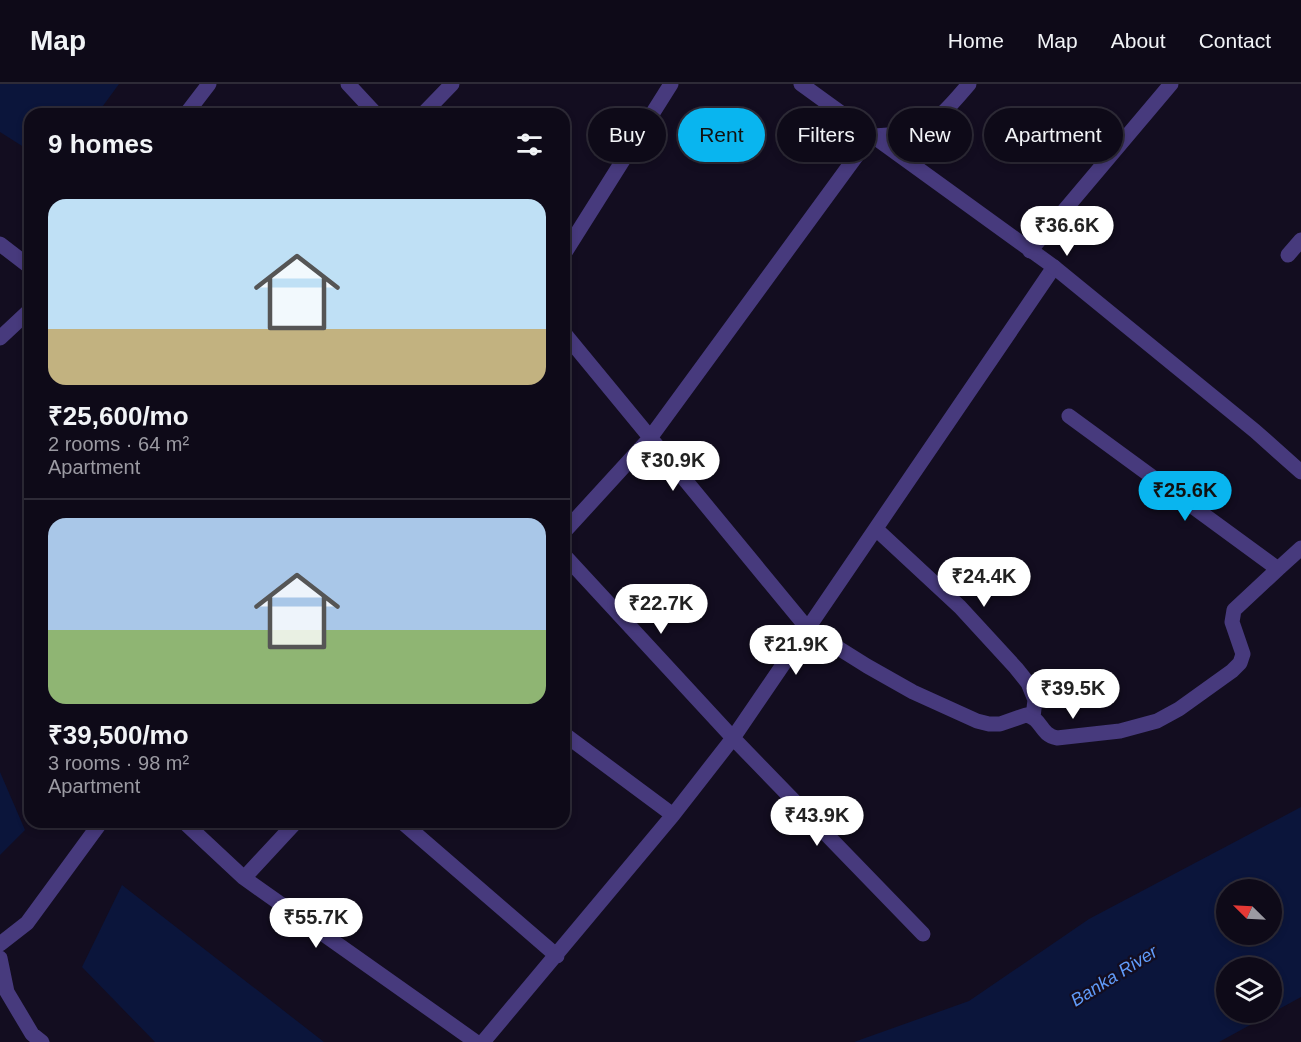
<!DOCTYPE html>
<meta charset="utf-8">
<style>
body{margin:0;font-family:Arial,sans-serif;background:#171321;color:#f1f3f6;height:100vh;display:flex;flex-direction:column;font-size:22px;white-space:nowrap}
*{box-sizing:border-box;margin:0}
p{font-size:20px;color:#9b9aa2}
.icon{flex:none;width:33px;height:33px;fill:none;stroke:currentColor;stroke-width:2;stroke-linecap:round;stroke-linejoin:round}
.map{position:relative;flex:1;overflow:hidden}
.details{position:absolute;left:24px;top:24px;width:546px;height:720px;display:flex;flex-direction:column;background:#0e0a18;border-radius:18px;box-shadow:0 3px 9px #0003,0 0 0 2px #2e2b37}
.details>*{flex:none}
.banner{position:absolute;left:588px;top:24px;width:570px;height:54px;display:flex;gap:12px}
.needle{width:39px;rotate:294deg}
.fabs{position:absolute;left:1216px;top:795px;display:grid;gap:12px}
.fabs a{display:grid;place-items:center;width:66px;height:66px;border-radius:50%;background:#0e0a18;box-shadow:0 3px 9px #0003,0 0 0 2px #2e2b37;font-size:30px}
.price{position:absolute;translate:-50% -51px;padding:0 14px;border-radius:21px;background:#fff;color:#222;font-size:20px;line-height:39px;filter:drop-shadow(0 2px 3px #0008)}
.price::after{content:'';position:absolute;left:50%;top:36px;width:18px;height:14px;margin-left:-9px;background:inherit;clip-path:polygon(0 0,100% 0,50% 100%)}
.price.active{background:#09b5ef;color:#111}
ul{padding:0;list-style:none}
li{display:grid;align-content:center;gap:12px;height:318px;padding:0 24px}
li+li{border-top:2px solid #2e2b37}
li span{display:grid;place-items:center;height:186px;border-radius:18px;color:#555}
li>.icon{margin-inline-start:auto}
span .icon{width:108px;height:108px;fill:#fffc;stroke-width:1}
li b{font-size:26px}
h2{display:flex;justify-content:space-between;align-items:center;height:72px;padding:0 24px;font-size:26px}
.tag{padding:0 21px;border-radius:27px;background:#0e0a18;box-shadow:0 3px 9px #0003,0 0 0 2px #2e2b37;font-size:21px;line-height:54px}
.tag.active{background:#09b5ef;color:#111}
header{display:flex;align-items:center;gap:36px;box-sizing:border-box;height:84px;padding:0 30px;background:#0e0a18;border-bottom:2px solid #2e2b37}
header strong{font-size:28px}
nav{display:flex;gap:33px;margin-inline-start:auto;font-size:21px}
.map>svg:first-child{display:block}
.water{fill:#0b153b;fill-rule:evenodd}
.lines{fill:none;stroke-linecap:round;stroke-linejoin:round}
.minor{stroke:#473a7d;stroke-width:15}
.tertiary{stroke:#473a7d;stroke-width:15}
.labels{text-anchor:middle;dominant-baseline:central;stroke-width:4.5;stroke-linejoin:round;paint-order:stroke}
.water-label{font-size:18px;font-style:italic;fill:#609bf9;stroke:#130d20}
</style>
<header>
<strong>Map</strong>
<nav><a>Home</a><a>Map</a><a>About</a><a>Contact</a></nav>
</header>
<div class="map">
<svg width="1301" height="958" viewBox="0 0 1301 958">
<rect width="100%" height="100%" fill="#130d20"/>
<path class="water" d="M0,0H119L97,30H30V67L0,48Z
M0,688L25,746L0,771Z
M1301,723V913L1219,958H854L969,917L1089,835ZM1227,806H1272V850H1227ZM1227,884H1272V928H1227Z
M122,801L324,958H155L82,883Z"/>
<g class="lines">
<path class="minor" d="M348,0L376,30
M186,30L209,0
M423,30L452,0
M0,160L30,183
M1030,167L1171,0
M564,170L671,0
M1288,171L1301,156
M564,249L808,545L867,582L913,608L977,637L989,640H1000L1026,631C1043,635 1039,650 1057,654L1120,647L1157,637L1179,625L1232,587L1240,579L1243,570L1232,538L1234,526L1278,485
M0,254L30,226
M1069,332L1278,485L1301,464
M876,445L960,523L1016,584L1028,599L1035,616L1033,633
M564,448L650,354L871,52C888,51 908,51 923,43C941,34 956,15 969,0
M564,471L733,654L923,850
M564,650L673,731
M184,738L244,794L476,958
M402,738L557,872
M244,794L296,738
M0,860L27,839L101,738
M0,874L7,908L32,950L42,958
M483,958L673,731L733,654L1054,183"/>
<path class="tertiary" d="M801,0L1054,183L1255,347L1301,388"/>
</g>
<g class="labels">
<g class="water-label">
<text transform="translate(1114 892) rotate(-32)">Banka River</text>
</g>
</g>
</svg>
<div class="fabs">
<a><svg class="needle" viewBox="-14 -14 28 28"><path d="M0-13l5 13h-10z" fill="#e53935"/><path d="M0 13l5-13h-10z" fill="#9b9aa2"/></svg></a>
<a><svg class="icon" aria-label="layers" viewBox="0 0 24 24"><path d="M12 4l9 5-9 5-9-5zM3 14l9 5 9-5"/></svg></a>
</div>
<b class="price" style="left:1067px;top:173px">₹36.6K</b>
<b class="price" style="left:673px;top:408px">₹30.9K</b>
<b class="price active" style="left:1185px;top:438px">₹25.6K</b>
<b class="price" style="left:984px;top:524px">₹24.4K</b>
<b class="price" style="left:661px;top:551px">₹22.7K</b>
<b class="price" style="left:796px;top:592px">₹21.9K</b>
<b class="price" style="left:1073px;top:636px">₹39.5K</b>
<b class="price" style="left:817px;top:763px">₹43.9K</b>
<b class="price" style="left:316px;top:865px">₹55.7K</b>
<div class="banner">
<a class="tag">Buy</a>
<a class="tag active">Rent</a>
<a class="tag">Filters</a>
<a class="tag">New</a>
<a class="tag">Apartment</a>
</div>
<section class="details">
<h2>9 homes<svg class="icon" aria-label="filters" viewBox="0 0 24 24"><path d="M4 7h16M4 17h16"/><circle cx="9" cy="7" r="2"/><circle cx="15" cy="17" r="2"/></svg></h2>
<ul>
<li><span style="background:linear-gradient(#bfe0f5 70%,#c2b280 0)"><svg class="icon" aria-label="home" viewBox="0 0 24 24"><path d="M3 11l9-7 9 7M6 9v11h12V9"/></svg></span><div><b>₹25,600/mo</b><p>2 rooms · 64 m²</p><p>Apartment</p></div></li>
<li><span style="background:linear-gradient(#a9c7e8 60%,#8fb573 0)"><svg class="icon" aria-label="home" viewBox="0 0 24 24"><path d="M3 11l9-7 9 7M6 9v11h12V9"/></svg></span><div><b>₹39,500/mo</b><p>3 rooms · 98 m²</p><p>Apartment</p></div></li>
</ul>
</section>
</div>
